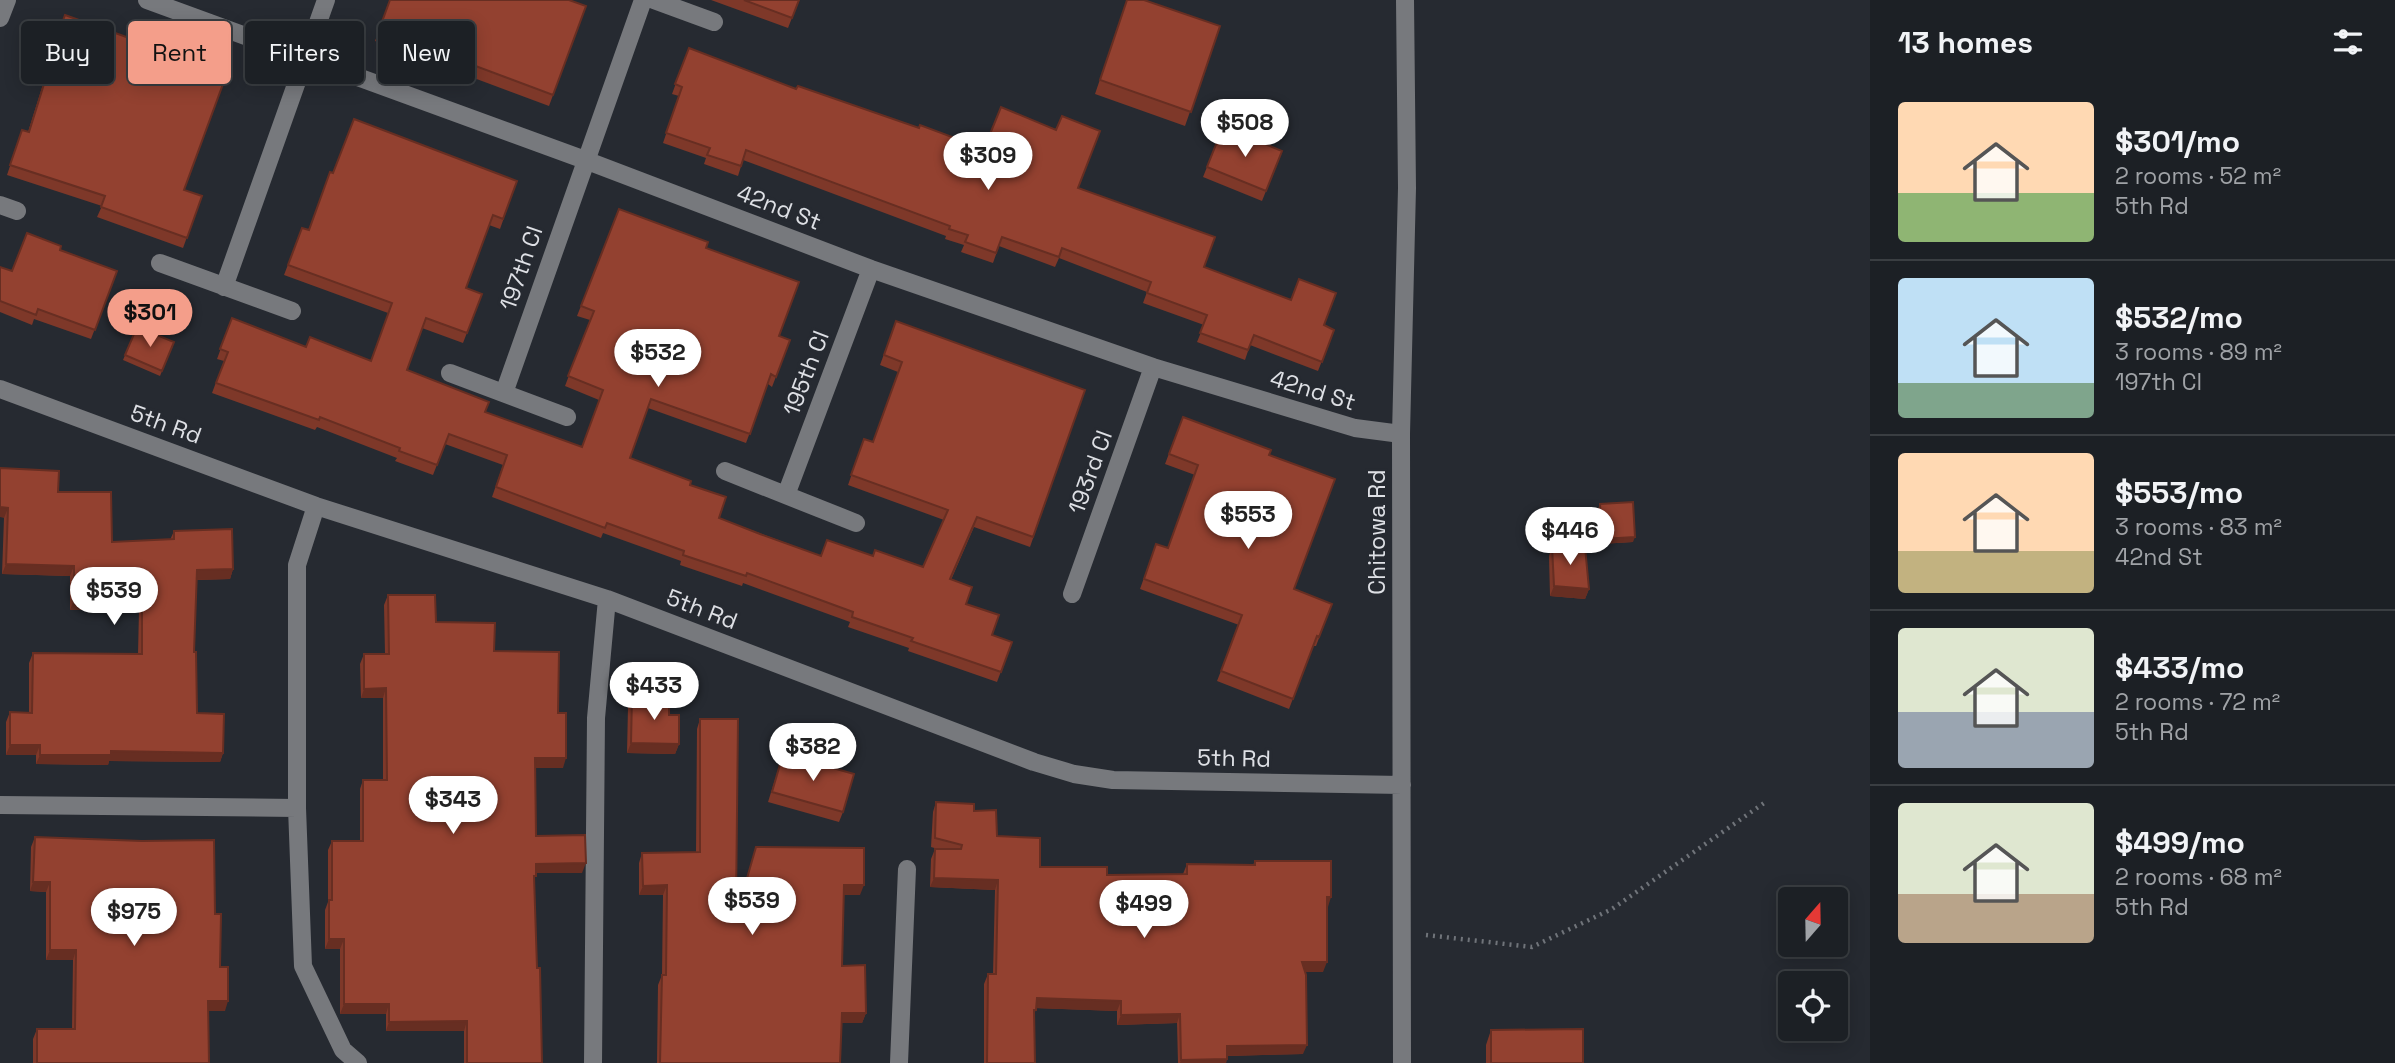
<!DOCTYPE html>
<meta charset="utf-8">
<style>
body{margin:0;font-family:"Space Grotesk",sans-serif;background:#25282d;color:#f1f3f6;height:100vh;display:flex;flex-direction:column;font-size:26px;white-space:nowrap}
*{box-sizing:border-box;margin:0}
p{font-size:23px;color:#a0a3a7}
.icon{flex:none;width:38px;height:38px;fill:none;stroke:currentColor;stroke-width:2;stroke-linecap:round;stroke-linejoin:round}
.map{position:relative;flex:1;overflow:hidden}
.sheet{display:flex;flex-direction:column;background:#1c2025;width:525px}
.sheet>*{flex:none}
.top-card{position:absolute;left:21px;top:21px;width:665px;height:63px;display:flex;gap:14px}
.needle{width:46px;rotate:20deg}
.buttons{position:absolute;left:1778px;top:887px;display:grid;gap:14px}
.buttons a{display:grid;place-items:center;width:70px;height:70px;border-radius:7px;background:#1c2025;box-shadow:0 4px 18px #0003,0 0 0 2px #3a3e42;font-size:35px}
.price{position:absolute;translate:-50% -60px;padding:0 16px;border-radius:24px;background:#fff;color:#222;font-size:23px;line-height:46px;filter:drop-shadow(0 2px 4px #0008)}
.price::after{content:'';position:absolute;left:50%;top:42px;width:21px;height:16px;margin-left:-10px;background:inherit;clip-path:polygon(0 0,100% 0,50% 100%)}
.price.active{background:#f49e8a;color:#111}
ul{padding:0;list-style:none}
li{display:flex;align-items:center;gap:21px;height:175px;padding:0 28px}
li+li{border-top:2px solid #3a3e42}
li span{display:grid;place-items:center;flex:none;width:196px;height:140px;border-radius:7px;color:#555}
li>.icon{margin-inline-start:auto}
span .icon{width:84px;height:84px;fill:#fffc;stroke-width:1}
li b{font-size:30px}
h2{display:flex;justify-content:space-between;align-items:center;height:84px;padding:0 28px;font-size:30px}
.pill{padding:0 24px;border-radius:7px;background:#1c2025;box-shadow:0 4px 18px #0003,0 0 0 2px #3a3e42;font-size:24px;line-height:63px}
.pill.active{background:#f49e8a;color:#111}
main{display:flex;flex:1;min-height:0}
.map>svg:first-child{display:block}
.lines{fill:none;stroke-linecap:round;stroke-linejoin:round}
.path{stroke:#70747a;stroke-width:4.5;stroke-dasharray:2 5;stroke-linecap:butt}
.minor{stroke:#77797d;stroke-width:18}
.wall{fill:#7e3829}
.shaded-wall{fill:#672e22}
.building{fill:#934130;stroke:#672e22;stroke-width:2}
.labels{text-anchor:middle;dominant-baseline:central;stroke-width:6;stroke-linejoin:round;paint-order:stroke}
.street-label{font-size:23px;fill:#dee0e5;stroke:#262a31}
</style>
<main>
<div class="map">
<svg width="1870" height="1063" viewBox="0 0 1870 1063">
<rect width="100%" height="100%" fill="#262a31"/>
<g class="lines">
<path class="path" d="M1426,935L1532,947L1612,909L1767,801"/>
<path class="minor" d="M147,0L585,160L871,269L1153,367L1355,428L1401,434
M654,0L714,22
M0,18L7,0
M0,205L17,211
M160,263L292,311
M224,287L326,0
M450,373L567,417
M0,389L316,506L607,599L1034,762L1074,774L1113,780L1402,785
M504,393L643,0
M725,471L856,523
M786,495L871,269
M1072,594L1153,367
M0,805L297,808L303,966L343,1050L358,1063
M297,808V565L316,506
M593,1063L596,718L607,599
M899,1063L907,869
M1402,1063L1401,434L1407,188L1405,0"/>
</g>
<path class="wall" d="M390,0L586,6L549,106L375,41Z
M711,0H799L788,28Z
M1127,0L1220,26L1185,126L1095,94Z
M65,15L184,190L202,196L183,248L97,217L102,206L7,175L22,130L28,132L50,62L48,61Z
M689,48L796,89L1078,188L1204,267L1334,330L1318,371L1250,345L1245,360L1197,342L1204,325L1143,303L1147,292L1059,258L1055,267L999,246L993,263L961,252L964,245L945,239L946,236L743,160L738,176L704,164L706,158L663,143L679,96L672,94Z
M1223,127L1282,151L1262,201L1203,177Z
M333,173L517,181L500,229L489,225L466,288L482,294L463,343L422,328L407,370L485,412L582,447L599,400L565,386L590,320L577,316L619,209L706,248L779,336L790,340L772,387L768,384L746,443L648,408L630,458L690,485L719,518L821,556H873L923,567L944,520L848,485L864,439L873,442L898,372L880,365L896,321L1085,390L1030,547L974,527L951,580L966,604L992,635L1012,642L997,682L908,651L909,648L848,627L850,622L743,583L742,586L680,565L681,561L603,533L601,538L492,497L503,465L445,444L433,475L395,461L397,458L317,427L315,430L212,393L224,361L217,359L232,318L306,347L371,361L388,313L284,275L302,228L309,230Z
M60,250L117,271L91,339L34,319L32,325L0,312V267L12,271Z
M137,327L174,342L160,376L123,360Z
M1183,417L1269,455L1294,589L1332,604L1316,646H1313L1289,709L1217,681L1239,625L1140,589L1156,544L1168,548L1195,475L1165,464Z
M0,468L58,492L112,542L170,540L174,531L233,569L230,579L196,580L194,652L197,713L223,753L220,762L109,761L108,765L36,764V755H6V722L10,712L29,713V663L33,653L138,654L139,610H70V576L2,574L4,518Z
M1600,504L1633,542L1600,544L1598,509Z
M1552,546L1589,589L1585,599L1550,596L1549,556Z
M388,595L436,622L494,651L558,713L563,768H535L536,836L582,873H536L534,881L537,968L542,1063H464V1031H386V1014H340V949H325V910L328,902V850L332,841H360V789L363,780H383V698H361L360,664L364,654H385L384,605Z
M632,697L669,715L679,744L675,754L627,753L628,707Z
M700,719L736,905L739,906L756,847L860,895H844L842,966L866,1013L862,1023H841L840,1063H657L658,985L662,975L663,895H639V863L642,853L696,852L697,729Z
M783,754L843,812L839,822L768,802Z
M936,802L974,811L997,836L1040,867L1107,875L1183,874L1187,864L1253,865L1255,861L1328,907L1323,972H1305L1303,1054L1227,1056L1226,1063H1178L1177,1023L1117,1025V1011L1036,1008L1034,1016L1035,1063H984V984L988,974H993L995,890L930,887L931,859L935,849H938L931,847L933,812Z
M35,837L215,914L225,1011H209V1063H33V1039L37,1029H72L73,960H46V892L30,891L31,847Z
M1491,1030L1583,1063H1486V1045Z"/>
<path class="shaded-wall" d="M0,507L8,508L4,518L0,517Z
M1635,537L1633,542L1600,544L1602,539Z
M6,564L74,566L70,576L2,574Z
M233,569L230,579L193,580L197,570Z
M1554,586L1589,589L1585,599L1550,596Z
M74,600H142L139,610H70Z
M386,688L383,698H361L364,689Z
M631,743L679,744L675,754L627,753Z
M10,745H40L36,755H6Z
M111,751L223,753L220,762L109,761L108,765L36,764L40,755Z
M535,758H566L563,768H532Z
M586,863L582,873H533L536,864Z
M934,878L998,880L995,890L930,887Z
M33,882H50L46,892L30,891Z
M667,885L663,895H639L643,886Z
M844,885H864L860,895H841Z
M1327,897H1331L1328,907H1324Z
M329,939H344L340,949H325Z
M50,950H76L73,960H46Z
M1302,962H1327L1323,972H1299Z
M1037,998L1121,1001L1117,1011L1033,1008Z
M208,1001H228L225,1011H205Z
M344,1004H389L386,1014H340Z
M842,1013H866L862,1023H838Z
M1180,1014L1177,1023L1117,1025L1121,1015Z
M467,1021L464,1031H386L389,1022Z
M1307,1045L1303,1054L1224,1056L1227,1046Z
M1227,1059L1226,1063H1180L1181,1060Z"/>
<path class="building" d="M390,0H569L586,6L553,95L379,30Z
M744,0H799L792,18Z
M1127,0H1144L1220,26L1191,112L1100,80Z
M65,15L227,73L184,190L202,196L187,238L101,207L105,196L10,165L22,130L29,132L54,52L52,51Z
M689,48L796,89L798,86L919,128L920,125L984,149L1001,107L1056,130L1062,116L1100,131L1078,188L1215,237L1204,267L1291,300L1299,279L1336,293L1324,325L1334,330L1322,362L1254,335L1248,350L1200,333L1207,315L1147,293L1151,282L1062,248L1059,257L1002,237L996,253L965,242L968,235L949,229L950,226L746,150L741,166L707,155L710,148L666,133L682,87L675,84Z
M354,119L517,181L503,219L493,215L466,288L482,294L467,333L426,318L407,370L489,402L485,412L582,447L603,390L568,376L594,311L581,306L619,209L708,242L706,248L799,282L779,336L790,340L776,377L771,374L750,434L651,399L630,458L691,481L690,485L726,497L719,518L760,534L821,556L827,540L873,556L875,550L923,567L948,510L851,475L864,439L873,442L902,362L884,355L896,321L1085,390L1033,537L977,517L950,579L972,587L966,604L999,615L992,635L1012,642L1001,672L911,641L913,638L852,617L853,612L747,573L746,576L683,555L684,551L607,523L605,528L496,487L507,455L449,434L437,465L399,451L400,448L320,417L319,420L216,383L228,352L220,349L232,318L306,347L310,337L371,361L392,303L288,265L302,228L309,230L330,172L333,173Z
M1223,127L1282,151L1266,191L1207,167Z
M27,233L61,246L60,250L117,271L95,330L38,309L36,315L0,301V267L12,271Z
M137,327L174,342L162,371L125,355Z
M1183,417L1271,450L1269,455L1335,479L1294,589L1332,604L1319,637L1317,636L1293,699L1221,671L1242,615L1144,579L1156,544L1168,548L1198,465L1169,454Z
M0,468L59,471L58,492H111L112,542L174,539V531L232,529L233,569L197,570L194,652H196L197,713L224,714L223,753L111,751V755H40V745H10V712L32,713L33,653L142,654V600H74V566L6,564L8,508L0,507Z
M1633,502L1635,537L1602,539L1600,504Z
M1552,546L1585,547L1589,589L1554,586Z
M388,595H435L436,622L495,623L494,651L559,652L558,713H566V758H535L536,836L585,835L586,863L536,864V876H534L537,968H540L542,1063H467V1021L389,1022V1004H344V939H329V900H332V841H363V780H387L386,688L364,689V654H389Z
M632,697L669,698V715H679V744L631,743Z
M700,719H738L736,905L739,906L756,847L864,848V885H844L842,966L865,965L866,1013H842L840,1063H660L662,975H666L667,885L643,886L642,853L700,852Z
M783,754L854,774L843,812L772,792Z
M936,802L974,804V811L996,810L997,836L1040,838V867H1107V875L1187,874V864L1255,865V861H1331V897H1327V962H1302L1306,975L1307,1045L1227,1046V1059L1181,1060L1180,1014L1121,1015V1001L1037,998L1036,1010H1034L1035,1063H987L988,974H996L998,880L934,878L935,849H961L962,845L935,838Z
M35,837L142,841L214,840L215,914H221L220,967H228V1001H208L209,1063H37V1029H75L76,950H50V882H33Z
M1583,1029V1063H1491V1030Z"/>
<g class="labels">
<g class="street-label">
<text transform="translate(779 207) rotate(21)">42nd St</text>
<text transform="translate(521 268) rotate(-71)">197th Cl</text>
<text transform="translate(806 373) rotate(-69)">195th Cl</text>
<text transform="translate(1313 390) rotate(17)">42nd St</text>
<text transform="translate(166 424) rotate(20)">5th Rd</text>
<text transform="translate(1090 472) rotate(-70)">193rd Cl</text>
<text transform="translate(1377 532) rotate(-90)">Chitowa Rd</text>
<text transform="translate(702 609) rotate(21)">5th Rd</text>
<text transform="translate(1234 758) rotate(1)">5th Rd</text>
</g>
</g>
</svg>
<div class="buttons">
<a><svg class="needle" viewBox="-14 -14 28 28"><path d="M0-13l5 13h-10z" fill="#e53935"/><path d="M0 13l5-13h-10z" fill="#a0a3a7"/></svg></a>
<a><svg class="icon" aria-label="locate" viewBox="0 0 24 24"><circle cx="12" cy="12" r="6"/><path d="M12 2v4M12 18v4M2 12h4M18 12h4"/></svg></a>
</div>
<b class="price" style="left:1245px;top:159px">$508</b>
<b class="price" style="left:988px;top:192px">$309</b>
<b class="price active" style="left:150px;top:349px">$301</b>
<b class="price" style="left:658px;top:389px">$532</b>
<b class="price" style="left:1248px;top:551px">$553</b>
<b class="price" style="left:1570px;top:567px">$446</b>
<b class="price" style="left:114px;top:627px">$539</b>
<b class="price" style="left:654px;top:722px">$433</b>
<b class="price" style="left:813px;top:783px">$382</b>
<b class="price" style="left:453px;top:836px">$343</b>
<b class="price" style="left:752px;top:937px">$539</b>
<b class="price" style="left:1144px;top:940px">$499</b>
<b class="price" style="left:134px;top:948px">$975</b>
<div class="top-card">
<a class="pill">Buy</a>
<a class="pill active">Rent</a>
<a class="pill">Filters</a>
<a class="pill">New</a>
</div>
</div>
<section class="sheet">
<h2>13 homes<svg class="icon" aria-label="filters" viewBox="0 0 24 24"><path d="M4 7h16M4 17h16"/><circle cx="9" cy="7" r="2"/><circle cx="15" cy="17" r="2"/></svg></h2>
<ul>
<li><span style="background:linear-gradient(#ffd9b3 65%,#8fb573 0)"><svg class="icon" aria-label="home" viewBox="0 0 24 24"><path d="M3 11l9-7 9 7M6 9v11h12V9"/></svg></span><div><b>$301/mo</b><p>2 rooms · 52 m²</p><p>5th Rd</p></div></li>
<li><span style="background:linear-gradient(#bfe0f5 75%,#7fa58c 0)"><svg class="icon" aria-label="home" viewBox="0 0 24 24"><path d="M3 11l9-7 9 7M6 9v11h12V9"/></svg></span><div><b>$532/mo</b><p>3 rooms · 89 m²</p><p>197th Cl</p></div></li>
<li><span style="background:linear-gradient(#ffd9b3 70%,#c2b280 0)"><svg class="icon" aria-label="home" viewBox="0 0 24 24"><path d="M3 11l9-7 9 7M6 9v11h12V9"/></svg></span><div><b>$553/mo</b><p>3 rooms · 83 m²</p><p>42nd St</p></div></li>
<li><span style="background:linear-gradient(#dfe7d0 60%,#9aa5b1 0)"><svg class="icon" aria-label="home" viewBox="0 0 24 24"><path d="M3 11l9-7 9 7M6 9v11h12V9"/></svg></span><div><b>$433/mo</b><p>2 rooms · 72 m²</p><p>5th Rd</p></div></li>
<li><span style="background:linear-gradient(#dfe7d0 65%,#b9a48a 0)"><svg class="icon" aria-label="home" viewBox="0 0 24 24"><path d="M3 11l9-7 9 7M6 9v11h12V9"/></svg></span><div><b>$499/mo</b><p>2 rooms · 68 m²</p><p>5th Rd</p></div></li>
</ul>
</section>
</main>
